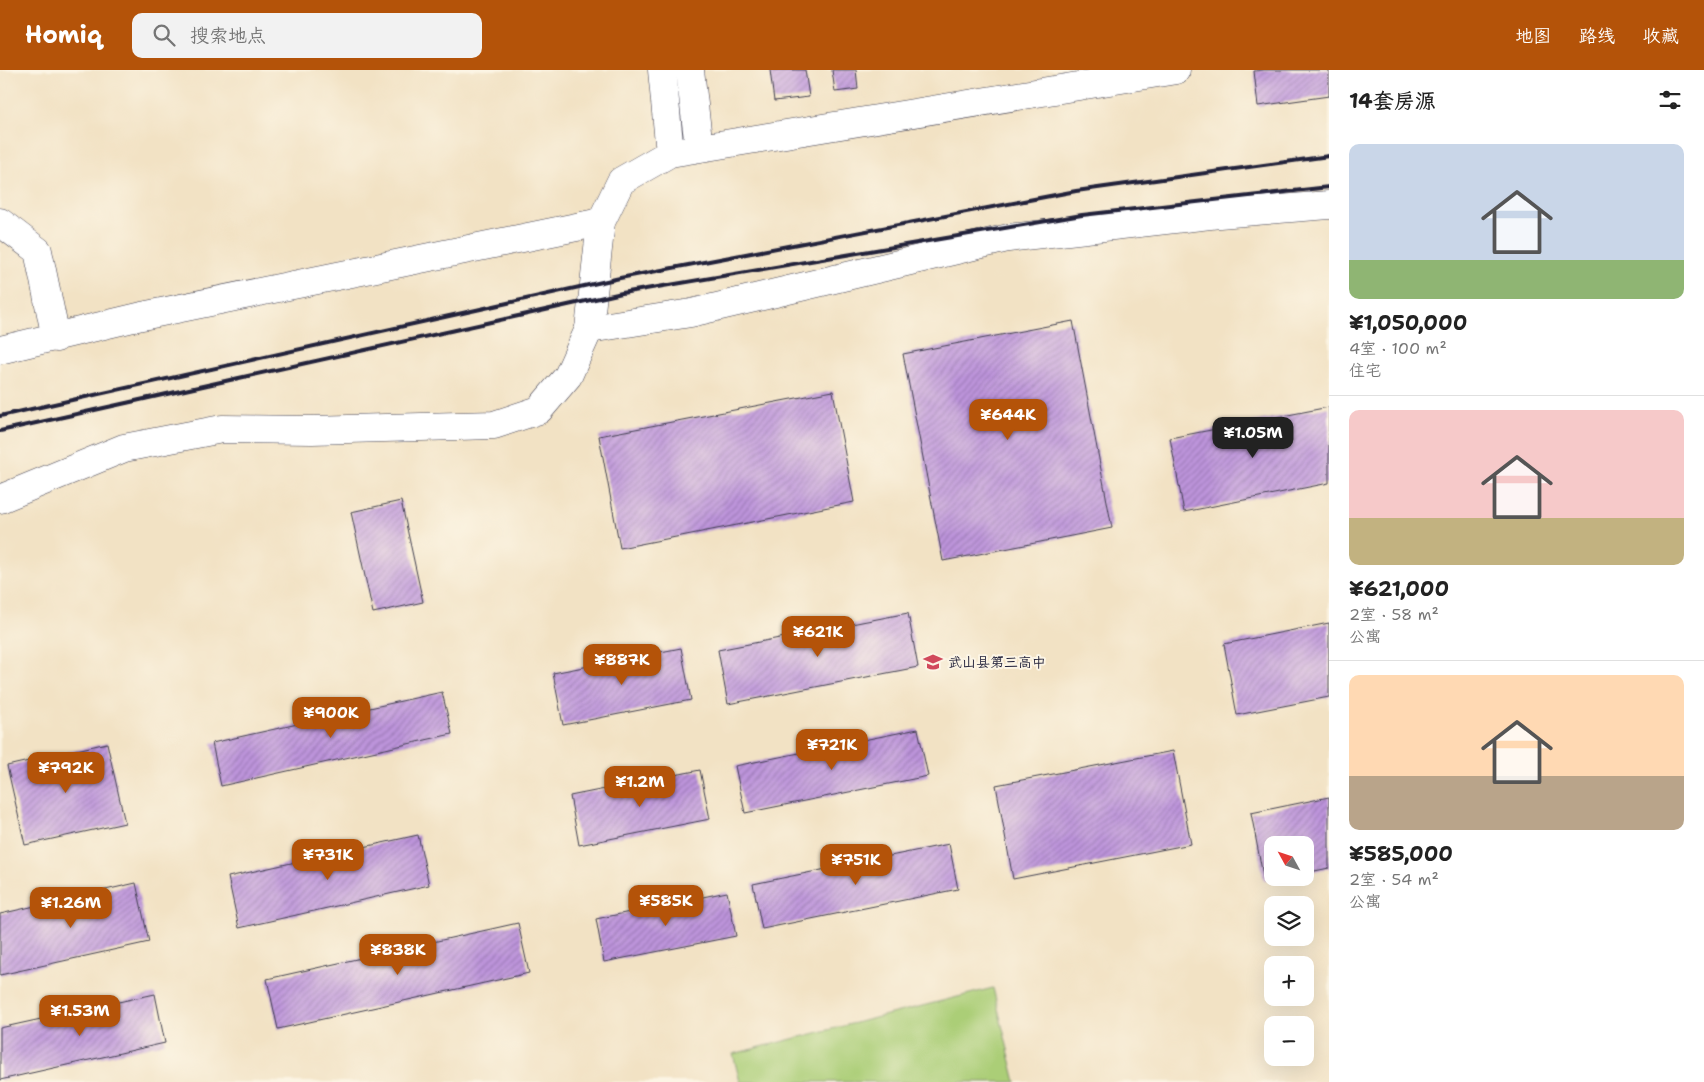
<!DOCTYPE html>
<html lang="zh">
<meta charset="utf-8">
<style>
body{margin:0;font-family:"Shantell Sans","LXGW WenKai TC",sans-serif;background:#f2f2f2;color:#222;height:100vh;display:flex;flex-direction:column;font-size:19px;white-space:nowrap}
*{box-sizing:border-box;margin:0}
p{font-size:16px;color:#767676}
.icon{flex:none;width:28px;height:28px;fill:none;stroke:currentColor;stroke-width:2;stroke-linecap:round;stroke-linejoin:round}
.map{position:relative;flex:1;overflow:hidden}
.panel{display:flex;flex-direction:column;background:#fff;width:375px}
.panel>*{flex:none}
.needle{width:32px;rotate:310deg}
.buttons{position:absolute;left:1264px;top:766px;display:grid;gap:10px}
.buttons a{display:grid;place-items:center;width:50px;height:50px;border-radius:10px;background:#fff;box-shadow:0 5px 20px #0002;font-size:25px}
.price{position:absolute;translate:-50% -42px;padding:0 11px;border-radius:10px;background:#b45309;color:#fff;font-size:16px;line-height:32px;filter:drop-shadow(0 1px 2px #0008)}
.price::after{content:'';position:absolute;left:50%;top:30px;width:15px;height:11px;margin-left:-8px;background:inherit;clip-path:polygon(0 0,100% 0,50% 100%)}
.price.current{background:#222;color:#fff}
ul{padding:0;list-style:none}
li{display:grid;align-content:center;gap:10px;height:265px;padding:0 20px}
li+li{border-top:1px solid #e0e0e0}
li span{display:grid;place-items:center;height:155px;border-radius:10px;color:#555}
li>.icon{margin-inline-start:auto}
span .icon{width:90px;height:90px;fill:#fffc;stroke-width:1}
li b{font-size:21px}
h2{display:flex;justify-content:space-between;align-items:center;height:60px;padding:0 20px;font-size:21px}
header{display:flex;align-items:center;gap:30px;box-sizing:border-box;height:70px;padding:0 25px;background:#b45309;color:#fff}
header strong{font-size:24px}
nav{display:flex;gap:28px;margin-inline-start:auto;font-size:18px}
.search{width:350px;height:45px;background:#f2f2f2;display:flex;align-items:center;gap:12px;box-sizing:border-box;padding:0 18px;border-radius:10px;color:#767676;font-size:19px}
main{display:flex;flex:1;min-height:0}
.map>svg:first-child{display:block}
.pitch{fill:#abce77;stroke:#667859}
.building{fill:url(#building-hatch)}
.lines{fill:none;stroke-linecap:round;stroke-linejoin:round}
.minor-casing{stroke:#413f50;stroke-width:29}
.major-casing{stroke:#413f50;stroke-width:29}
.minor{stroke:#fff;stroke-width:28}
.major{stroke:#fff;stroke-width:28}
.rail{stroke:#22223b;stroke-width:4}
.labels{text-anchor:middle;dominant-baseline:central;stroke-width:4;stroke-linejoin:round;paint-order:stroke}
.poi-label{font-size:14px;fill:#22223b;stroke:#fcf5e5;text-anchor:start}
</style>
<header>
<strong>Homiq</strong>
<div class="search"><svg class="icon" aria-label="search" viewBox="0 0 24 24"><circle cx="10" cy="10" r="6"/><path d="M15 15l6 6"/></svg>搜索地点</div>
<nav><a>地图</a><a>路线</a><a>收藏</a></nav>
</header>
<main>
<div class="map">
<svg width="1329" height="1012" viewBox="0 0 1329 1012">
<defs>
<pattern id="building-hatch" width="6" height="6" patternUnits="userSpaceOnUse" patternTransform="scale(1.25)"><rect width="6" height="6" fill="#bd94db"/><path d="M-1 1l2-2M0 6l6-6M5 7l2-2" fill="none" stroke="#9978b3"/></pattern>
</defs>
<rect width="100%" height="100%" fill="#fcf5e5"/>
<filter id="ink" filterUnits="userSpaceOnUse"><feTurbulence type="fractalNoise" baseFrequency=".02" numOctaves="2"/><feDisplacementMap in="SourceGraphic" scale="10" xChannelSelector="R" yChannelSelector="G"/><feConvolveMatrix kernelMatrix="1 2 1 2 8 2 1 2 1" color-interpolation-filters="sRGB"/></filter>
<filter id="wash" filterUnits="userSpaceOnUse"><feTurbulence type="fractalNoise" baseFrequency=".0096" numOctaves="4" result="noise"/><feDisplacementMap in="SourceGraphic" scale="20" xChannelSelector="R" yChannelSelector="G"/><feGaussianBlur stdDeviation="1.12" result="paint"/><feColorMatrix in="noise" values="0 0 0 0 0 0 0 0 0 0 0 0 0 0 0 0 0 1.4 0 .05"/><feComposite in="paint" operator="in"/></filter>
<g filter="url(#wash)">
<rect width="100%" height="100%" fill="#f2e2c4"/>
<path class="pitch" d="M993,918L1016,1012H740L733,984Z"/>
<g id="blocks">
<path class="building" d="M770,0H805L809,27L774,31Z
M832,0H856L858,19L835,22Z
M1264,0H1329V26L1258,36L1254,1Z
M1073,251L1112,458L943,491L903,284Z
M833,321L854,432L620,478L599,366Z
M1329,337V413L1184,442L1170,368Z
M401,431L423,532L373,543L351,442Z
M908,543L918,597L728,634L718,580Z
M1329,553V627L1237,645L1224,574Z
M681,578L691,630L563,655L553,603Z
M442,622L452,664L221,716L212,673Z
M918,659L928,706L745,743L735,696Z
M107,673L125,753L25,775L7,696Z
M1173,681L1191,774L1013,809L996,715Z
M700,700L710,749L579,775L570,726Z
M1329,727V798L1305,803V775H1272V809L1264,811L1251,743Z
M418,765L429,815L239,858L228,807Z
M949,774L958,819L762,859L753,814Z
M136,813L149,872L0,905V844Z
M727,822L736,866L604,892L596,849Z
M518,853L529,903L278,959L267,909Z
M155,924L165,973L0,1010V958Z"/>
</g>
</g>
<g filter="url(#ink)">
<use href="#blocks" fill-opacity="0" stroke="#413f50" stroke-width="1"/>
<g class="lines">
<g class="minor-casing">
<path id="minor" d="M0,152L38,181L56,268
M589,259L691,243L1008,168L1219,144L1329,135
M0,280L142,246L601,152"/>
</g>
<g class="major-casing">
<path id="major" d="M662,0L670,83
M690,0L699,78
M0,429L124,378L222,359L312,360L494,355L539,340L568,306L589,259L601,152L621,111L670,83L1176,0"/>
</g>
<use href="#minor" class="minor"/>
<use href="#major" class="major"/>
<path class="rail" d="M0,346L620,208L1076,121L1329,86
M0,361L622,223L1082,145L1329,117"/>
</g>
</g>
<defs>
<g id="school-bare" transform="scale(1.5)"><path d="M0-5L7-2L0 1L-7-2ZM-4 1L0 2.5L4 1V4Q0 6-4 4Z" fill="#d1495b" stroke="#fcf5e5" stroke-width="2.5" paint-order="stroke"/></g>
</defs>
<g fill-rule="evenodd">
<use href="#school-bare" x="933" y="592"/>
</g>
<g class="labels">
<g class="poi-label">
<text x="948" y="592">武山县第三高中</text>
</g>
</g>
</svg>
<div class="buttons">
<a><svg class="needle" viewBox="-14 -14 28 28"><path d="M0-13l5 13h-10z" fill="#e53935"/><path d="M0 13l5-13h-10z" fill="#767676"/></svg></a>
<a><svg class="icon" aria-label="layers" viewBox="0 0 24 24"><path d="M12 4l9 5-9 5-9-5zM3 14l9 5 9-5"/></svg></a>
<a>+</a>
<a>−</a>
</div>
<b class="price" style="left:1008px;top:371px">¥644K</b>
<b class="price current" style="left:1253px;top:389px">¥1.05M</b>
<b class="price" style="left:818px;top:588px">¥621K</b>
<b class="price" style="left:622px;top:616px">¥887K</b>
<b class="price" style="left:331px;top:669px">¥900K</b>
<b class="price" style="left:832px;top:701px">¥721K</b>
<b class="price" style="left:66px;top:724px">¥792K</b>
<b class="price" style="left:640px;top:738px">¥1.2M</b>
<b class="price" style="left:328px;top:811px">¥731K</b>
<b class="price" style="left:856px;top:816px">¥751K</b>
<b class="price" style="left:666px;top:857px">¥585K</b>
<b class="price" style="left:71px;top:859px">¥1.26M</b>
<b class="price" style="left:398px;top:906px">¥838K</b>
<b class="price" style="left:80px;top:967px">¥1.53M</b>
</div>
<section class="panel">
<h2>14套房源<svg class="icon" aria-label="filters" viewBox="0 0 24 24"><path d="M4 7h16M4 17h16"/><circle cx="9" cy="7" r="2"/><circle cx="15" cy="17" r="2"/></svg></h2>
<ul>
<li><span style="background:linear-gradient(#c9d6e8 75%,#8fb573 0)"><svg class="icon" aria-label="home" viewBox="0 0 24 24"><path d="M3 11l9-7 9 7M6 9v11h12V9"/></svg></span><div><b>¥1,050,000</b><p>4室 · 100 m²</p><p>住宅</p></div></li>
<li><span style="background:linear-gradient(#f6c9c9 70%,#c2b280 0)"><svg class="icon" aria-label="home" viewBox="0 0 24 24"><path d="M3 11l9-7 9 7M6 9v11h12V9"/></svg></span><div><b>¥621,000</b><p>2室 · 58 m²</p><p>公寓</p></div></li>
<li><span style="background:linear-gradient(#ffd9b3 65%,#b9a48a 0)"><svg class="icon" aria-label="home" viewBox="0 0 24 24"><path d="M3 11l9-7 9 7M6 9v11h12V9"/></svg></span><div><b>¥585,000</b><p>2室 · 54 m²</p><p>公寓</p></div></li>
</ul>
</section>
</main>
